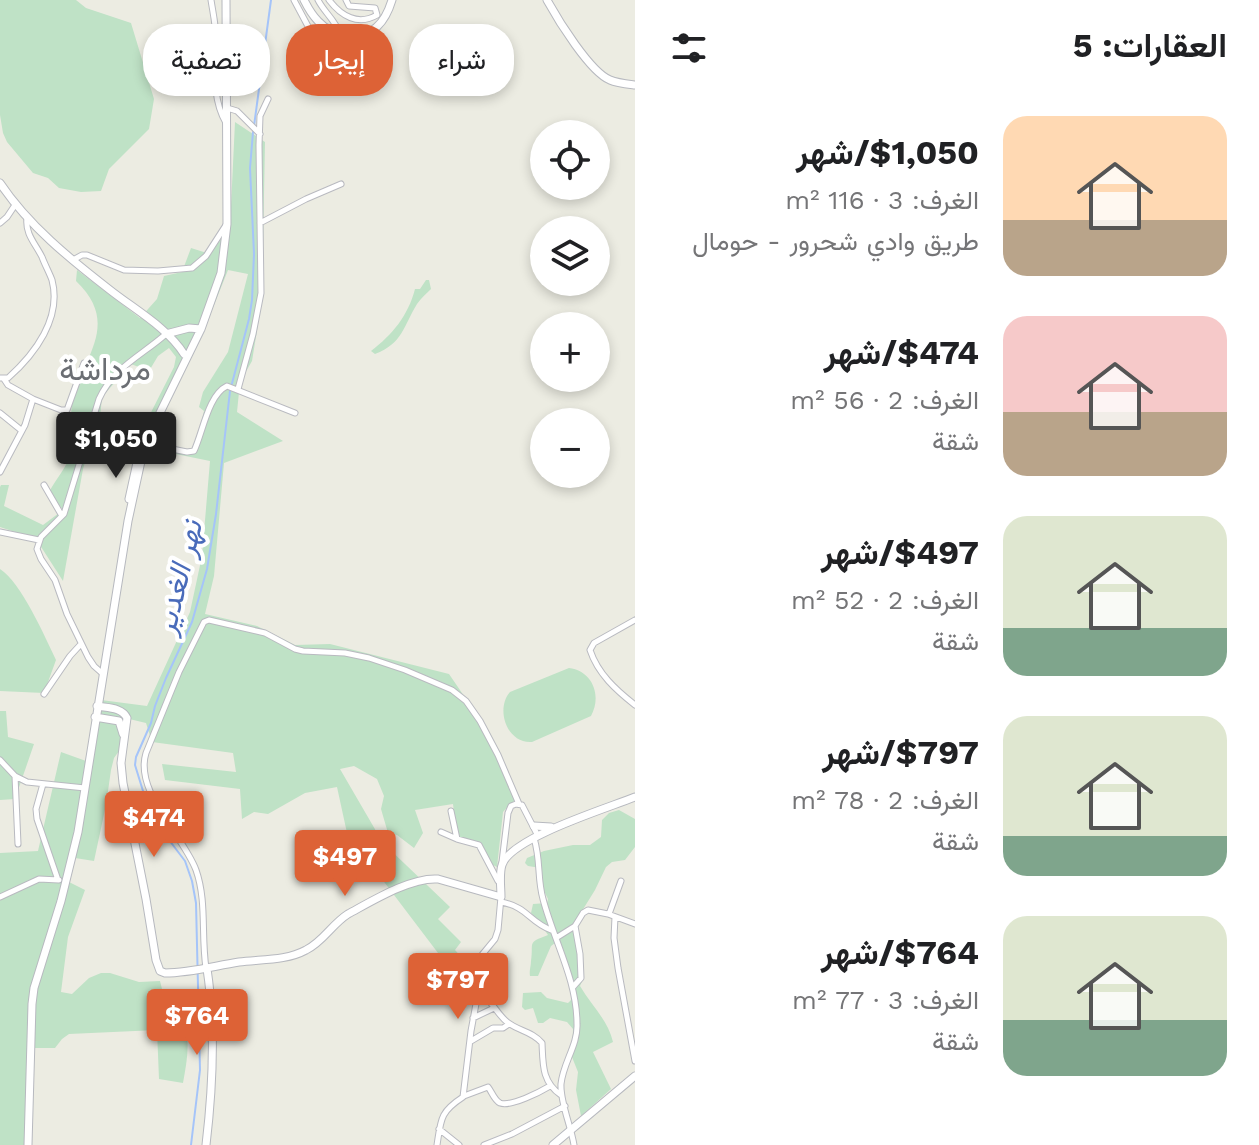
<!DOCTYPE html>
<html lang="ar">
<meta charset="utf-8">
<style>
body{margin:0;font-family:"Work Sans",Vazirmatn,sans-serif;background:#f6f6f6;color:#202124;direction:rtl;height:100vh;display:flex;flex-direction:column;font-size:30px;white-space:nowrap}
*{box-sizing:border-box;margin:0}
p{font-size:26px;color:#757577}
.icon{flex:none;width:44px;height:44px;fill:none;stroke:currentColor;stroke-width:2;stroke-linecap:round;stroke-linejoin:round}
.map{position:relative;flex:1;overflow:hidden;direction:ltr}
.details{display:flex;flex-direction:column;background:#fff;width:624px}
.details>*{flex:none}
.guide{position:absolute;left:24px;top:24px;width:490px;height:72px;direction:rtl;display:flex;gap:16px}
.buttons{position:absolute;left:530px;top:120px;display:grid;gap:16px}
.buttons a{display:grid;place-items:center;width:80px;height:80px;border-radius:50%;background:#fff;box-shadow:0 4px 12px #0003;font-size:40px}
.price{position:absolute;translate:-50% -68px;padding:0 18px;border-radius:8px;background:#dd6236;color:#fff;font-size:26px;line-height:52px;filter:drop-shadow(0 2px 4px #0008)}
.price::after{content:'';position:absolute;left:50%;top:48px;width:24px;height:18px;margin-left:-12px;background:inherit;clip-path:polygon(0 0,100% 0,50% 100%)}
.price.on{background:#222;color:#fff}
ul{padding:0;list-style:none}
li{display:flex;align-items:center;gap:24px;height:200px;padding:0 32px}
li span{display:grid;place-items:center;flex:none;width:224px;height:160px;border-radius:24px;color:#555}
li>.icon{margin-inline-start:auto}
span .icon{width:96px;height:96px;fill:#fffc;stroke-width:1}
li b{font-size:34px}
h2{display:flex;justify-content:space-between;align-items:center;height:96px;padding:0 32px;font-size:34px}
.tag{padding:0 28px;border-radius:32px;background:#fff;box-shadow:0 4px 12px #0003;font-size:28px;line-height:72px}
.tag.on{background:#dd6236;color:#fff}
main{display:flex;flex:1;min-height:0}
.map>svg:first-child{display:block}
.green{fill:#bfe2c6;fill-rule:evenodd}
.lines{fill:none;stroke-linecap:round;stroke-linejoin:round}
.stream{stroke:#a5c4f9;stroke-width:2}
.street-casing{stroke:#b9bac0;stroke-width:7}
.secondary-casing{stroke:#b7b9bf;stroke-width:9}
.street{stroke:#fff;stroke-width:5}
.secondary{stroke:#fff;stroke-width:7}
.labels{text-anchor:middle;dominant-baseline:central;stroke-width:8;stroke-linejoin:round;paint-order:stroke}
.water-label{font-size:30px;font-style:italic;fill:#496bba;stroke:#fff}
.quarter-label{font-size:32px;fill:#6b6e73;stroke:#fff}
</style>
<main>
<section class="details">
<h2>العقارات: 5<svg class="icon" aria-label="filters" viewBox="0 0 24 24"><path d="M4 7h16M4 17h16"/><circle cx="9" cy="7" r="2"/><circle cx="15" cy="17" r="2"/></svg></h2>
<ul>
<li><span style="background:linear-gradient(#ffd9b3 65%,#b9a48a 0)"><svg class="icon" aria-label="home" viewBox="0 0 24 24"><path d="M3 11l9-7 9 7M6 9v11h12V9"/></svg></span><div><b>$1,050/شهر</b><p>الغرف: 3 · 116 m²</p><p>طريق وادي شحرور - حومال</p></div></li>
<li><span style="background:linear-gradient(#f6c9c9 60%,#b9a48a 0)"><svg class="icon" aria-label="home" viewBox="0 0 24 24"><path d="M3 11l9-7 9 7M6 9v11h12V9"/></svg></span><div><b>$474/شهر</b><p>الغرف: 2 · 56 m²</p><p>شقة</p></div></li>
<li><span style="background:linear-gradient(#dfe7d0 70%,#7fa58c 0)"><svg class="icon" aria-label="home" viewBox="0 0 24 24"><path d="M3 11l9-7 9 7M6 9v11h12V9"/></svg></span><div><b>$497/شهر</b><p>الغرف: 2 · 52 m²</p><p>شقة</p></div></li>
<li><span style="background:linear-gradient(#dfe7d0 75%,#7fa58c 0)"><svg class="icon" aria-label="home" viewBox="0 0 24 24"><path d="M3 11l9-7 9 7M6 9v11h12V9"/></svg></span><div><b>$797/شهر</b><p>الغرف: 2 · 78 m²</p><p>شقة</p></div></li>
<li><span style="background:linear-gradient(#dfe7d0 65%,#7fa58c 0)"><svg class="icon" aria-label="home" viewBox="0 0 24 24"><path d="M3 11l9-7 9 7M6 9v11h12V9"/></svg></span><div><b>$764/شهر</b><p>الغرف: 3 · 77 m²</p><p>شقة</p></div></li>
</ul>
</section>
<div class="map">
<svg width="635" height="1145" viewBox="0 0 635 1145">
<rect width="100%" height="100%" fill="#ecece2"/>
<path class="green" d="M0,0H76L86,8L131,23L154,99L149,129L109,169L101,191L81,192L59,188L48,178L33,173L7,142L3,133L0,115Z
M235,122L265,142L262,300L252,361L240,382L237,412L283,441L224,463L214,576L205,614L257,626L295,645L330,644L449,674L492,737L496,752L520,798L510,804L503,812L497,867L493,865L481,844L457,838L453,804L415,810L423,833L414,848L397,835L388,833L381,809L384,796L377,779L354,766L340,769L383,843L450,907L438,919L461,942L455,950L477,974L479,993L465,984L456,989L438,953L347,833L337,787L305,793L268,814L254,812L242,819L240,789L165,780L162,764L236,772L233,753L152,742L146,723L125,718L119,751L114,758L111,770L106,805L94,861L75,858L69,882L85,890L68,937L61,992L72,994L89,978L101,973H110L139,982L160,981L168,1013H178C193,1033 187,1060 183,1083L159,1079L157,1030L69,1034L62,1039L55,1048H34L29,1145H0V853L38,851L61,752L86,761L101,700L147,706L190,612L202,556L210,461L146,448L138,439L94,433L83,469L63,581L36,539L0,527V487L1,485H9L4,506L43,525L63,510L49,492C55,481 67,466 71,454C75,439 69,421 72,405C80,358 123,326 76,281L77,270L140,318L157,299L164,276L182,272L191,248L210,254L230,227ZM228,270L248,274L228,352L203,392L199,407L204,411L196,444L190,451L149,442L204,330ZM169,348L176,357L174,367L138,438L123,436L99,428L102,397L131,364L149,371L158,356Z
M426,280H429L431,289C427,293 421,298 417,304C403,327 403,343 375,354L371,351C392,335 408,316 415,289H420Z
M0,569C21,582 45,637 56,660L44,693L0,691Z
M569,668C593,671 602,696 591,716L532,742C507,744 495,709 510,692Z
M0,711H6L8,737L34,744L15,799L0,800Z
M619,810L635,819V847L625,860L612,862L606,867L595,890L577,919L583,979L580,986C591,1005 608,1020 613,1042L593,1052L611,1089L581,1116L576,1090L578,1072L572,1057L573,1029L567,1022L550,1018L543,1023H538L533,1008L525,1010L522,1007L523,993L541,992L547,998L568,1003L571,1000V995C570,985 568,953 561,946C560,944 557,944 555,943L551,946L538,976H530C529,971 531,966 531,961C534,942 526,943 548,935L537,919L531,913L533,904L547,903L548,899L544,891L541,868L528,866L525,863L527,858L544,851L573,845H590L601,837L602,820L609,813Z"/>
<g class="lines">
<path class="stream" d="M254,126L271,0
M191,1145L200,1070L196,903L192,881L185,861L163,832L155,817L143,791L135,765L136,757L151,723L155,706L166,678L192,622L207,569L216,514L230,391L249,319L252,300L254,254L250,168L253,132"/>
<g class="street-casing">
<path id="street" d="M211,0C213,13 216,26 216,39C216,68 211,97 226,123
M294,0L310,30V46L321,57L327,67
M318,0C324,12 335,20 339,32
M329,0C341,16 358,26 377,15L375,8L349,6L346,0
M227,108L237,111L260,134
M0,223L7,217L15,205
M260,223L306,199L341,184
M73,260L82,255H87L124,270L158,271L192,268L206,256L226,225
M0,378H8C35,354 62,318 52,280C49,272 45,265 42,257C35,243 25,234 27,218
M238,389L253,334L261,293L259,145L260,116L268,99
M33,399L61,410H67L84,363
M0,413L21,430
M142,443L187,452L194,451C203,432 208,395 227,386L295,413
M62,449L68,430L79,429L90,432
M0,472L25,425L33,399L8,385L4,379
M44,485L62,516
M0,532L39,540
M635,620L594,643L590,650C598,674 616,690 635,705
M103,674L94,666L88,657L67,614L55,580L41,559L37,549L41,537L64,514L99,399C113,368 141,356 166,334
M44,694L70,656L81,644
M0,760L15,776L27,782L85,788
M15,776L18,844
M43,784L36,809L37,819L58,880
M451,811L457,839L479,845L498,881
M441,832L457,839
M534,838C541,861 537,878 543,899C554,941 577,980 577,1024C578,1045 563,1063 561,1084C560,1102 571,1126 574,1145
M502,862L508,813L511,806L516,804L522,805L538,836
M0,897L39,879L59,880
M501,902C528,907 529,922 551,930
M609,914L621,881
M615,917L614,938L618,968L635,1061
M556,938L575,926L583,913L588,910L608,914L635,924
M206,968C201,935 207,901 196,870C183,835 134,792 146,753L179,672L204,622L209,620L265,633L295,649L303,651L345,653L369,658L405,670L452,690L466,701L480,721L498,755L519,804
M573,987L581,978L580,954L575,926
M478,993C491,998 496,1013 507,1022C518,1031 532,1031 542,1043C543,1065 542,1082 561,1095
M473,1018L494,1008
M471,1041L493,1028H503L509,1024
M464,1096L488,1087C492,1092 494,1100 500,1103C511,1107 540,1092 550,1086
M439,1129L459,1145
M437,1145C441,1119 440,1112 463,1097L471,1031L478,993L477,966L481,956L495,939L498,930L501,897
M484,1145L512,1134L565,1106"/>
</g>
<g class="secondary-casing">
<path id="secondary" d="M304,0C308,8 312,15 318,21C326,30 335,32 346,34C372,39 385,23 392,0
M547,0C558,20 590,72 610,80C617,83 627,84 635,85
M0,183C28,225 70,259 110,290C134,309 168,328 184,354
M166,334L189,328L201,329
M129,499L140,449
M97,706C107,708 122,707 127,718L121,763L123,783L146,899L156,960L160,971L165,973C190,973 214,966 239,962C261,959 286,961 306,950C323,942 332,924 348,914C372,901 411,877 438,879L501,897C501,887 499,874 502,865C510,838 608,808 635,797
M95,717L119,721L123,734
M534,826L551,827
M28,1145L32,1004L34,988L61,901L78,832L128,521L143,452L153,427L201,329L221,273L227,224L226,0
M206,1145C213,1086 216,1027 207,969
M553,1145L635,1076"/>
</g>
<use href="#street" class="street"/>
<use href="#secondary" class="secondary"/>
</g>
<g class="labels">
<g class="water-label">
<text transform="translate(178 577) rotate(-76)">نهر الغدير</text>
</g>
<g class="quarter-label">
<text x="105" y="369">مرداشة</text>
</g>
</g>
</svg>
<div class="buttons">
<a><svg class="icon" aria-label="locate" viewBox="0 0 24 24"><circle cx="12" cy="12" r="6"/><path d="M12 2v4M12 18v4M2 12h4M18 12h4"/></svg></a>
<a><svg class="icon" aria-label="layers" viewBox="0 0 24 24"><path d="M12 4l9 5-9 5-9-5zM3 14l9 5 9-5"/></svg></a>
<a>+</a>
<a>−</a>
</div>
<b class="price on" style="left:116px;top:480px">$1,050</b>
<b class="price" style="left:154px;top:859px">$474</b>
<b class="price" style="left:345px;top:898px">$497</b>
<b class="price" style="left:458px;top:1021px">$797</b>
<b class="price" style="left:197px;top:1057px">$764</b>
<div class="guide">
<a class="tag">شراء</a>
<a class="tag on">إيجار</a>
<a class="tag">تصفية</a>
</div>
</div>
</main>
